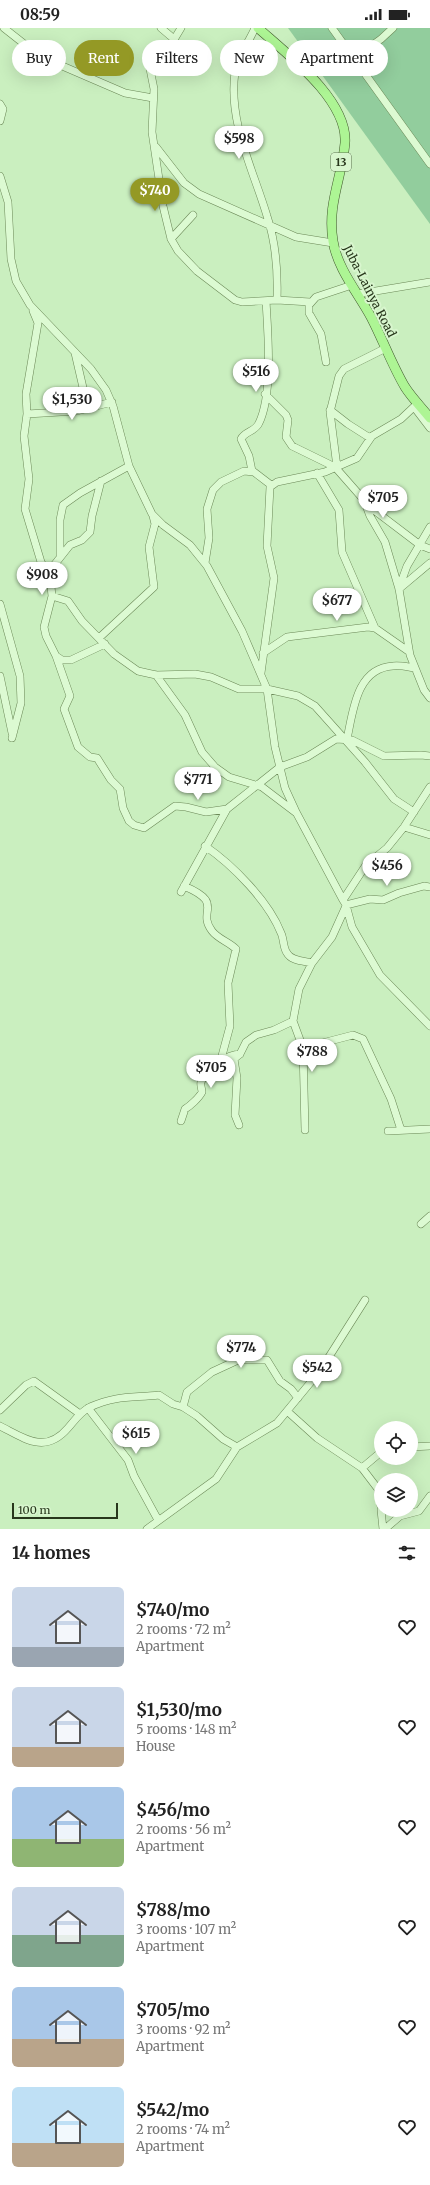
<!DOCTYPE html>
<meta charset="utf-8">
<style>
body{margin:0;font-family:Merriweather,serif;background:#f2f2f2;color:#222;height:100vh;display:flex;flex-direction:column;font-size:15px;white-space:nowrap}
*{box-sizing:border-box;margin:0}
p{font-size:13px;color:#767676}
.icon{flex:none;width:22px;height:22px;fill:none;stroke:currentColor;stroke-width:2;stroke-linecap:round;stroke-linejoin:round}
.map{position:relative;height:1501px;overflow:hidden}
.drawer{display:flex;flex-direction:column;background:#fff;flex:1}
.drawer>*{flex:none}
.banner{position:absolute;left:12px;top:12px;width:406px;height:36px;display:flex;gap:8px}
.fabs{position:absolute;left:374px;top:1393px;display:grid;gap:8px}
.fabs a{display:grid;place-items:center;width:44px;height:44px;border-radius:50%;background:#fff;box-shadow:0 4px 16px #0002;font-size:20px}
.scale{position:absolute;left:12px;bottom:10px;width:106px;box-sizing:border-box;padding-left:4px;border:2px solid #28371c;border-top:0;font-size:11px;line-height:14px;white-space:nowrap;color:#28371c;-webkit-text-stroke:3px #d8f6ce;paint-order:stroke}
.price{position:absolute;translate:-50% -34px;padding:0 9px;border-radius:14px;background:#fff;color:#222;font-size:13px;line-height:26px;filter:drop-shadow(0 1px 2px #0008)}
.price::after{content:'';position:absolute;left:50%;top:24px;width:12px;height:9px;margin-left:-6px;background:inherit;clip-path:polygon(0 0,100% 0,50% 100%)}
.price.active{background:#949925;color:#fff}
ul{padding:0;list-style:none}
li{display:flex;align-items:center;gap:12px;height:100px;padding:0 12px}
li span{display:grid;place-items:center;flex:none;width:112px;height:80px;border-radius:6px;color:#555}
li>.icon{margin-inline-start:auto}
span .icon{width:48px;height:48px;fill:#fffc;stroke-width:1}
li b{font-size:17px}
h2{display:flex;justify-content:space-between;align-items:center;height:48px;padding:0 12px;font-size:17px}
.chip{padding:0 14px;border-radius:18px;background:#fff;box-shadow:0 4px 16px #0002;font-size:14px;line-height:36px}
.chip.active{background:#949925;color:#fff}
.status{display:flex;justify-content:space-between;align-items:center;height:28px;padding:0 20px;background:#fff;direction:ltr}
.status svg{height:11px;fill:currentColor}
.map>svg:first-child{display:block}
.green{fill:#92cd9d}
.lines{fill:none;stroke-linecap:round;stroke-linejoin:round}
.minor-casing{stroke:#6b8857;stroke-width:8}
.major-casing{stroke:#3f552b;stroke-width:10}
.minor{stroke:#dcfad2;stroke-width:7}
.major{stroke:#adf594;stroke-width:9}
.labels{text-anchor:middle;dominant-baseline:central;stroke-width:4;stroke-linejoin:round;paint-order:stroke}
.shield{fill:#d8f6ce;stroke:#5d7051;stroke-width:1}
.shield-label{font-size:11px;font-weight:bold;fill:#28371c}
.street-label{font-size:12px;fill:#28371c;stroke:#d8f6ce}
</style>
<div class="status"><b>08:59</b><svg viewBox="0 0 49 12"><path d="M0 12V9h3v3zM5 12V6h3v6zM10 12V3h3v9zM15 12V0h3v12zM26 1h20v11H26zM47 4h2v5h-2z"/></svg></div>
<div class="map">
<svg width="430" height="1501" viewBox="0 0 430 1501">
<rect width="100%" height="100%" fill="#caefbf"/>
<path class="green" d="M288,0H430V196Z"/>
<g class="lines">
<g class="minor-casing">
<path id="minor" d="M4,0L37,26L60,37L125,65L153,70
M161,0L174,11
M181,0L169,20L153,30L149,36L154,61L152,104L163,178L171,211L178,223L197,243L235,272L242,274L277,272L310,274
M255,0C250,12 236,32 235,44C228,94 253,141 267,188C276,215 278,244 277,272
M332,0L430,136
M353,31L381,11L393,0
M0,76L3,81L0,93
M156,119L184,155L199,166L296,209L333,215
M0,148L8,174L11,231L16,253L30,277L91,341L106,362L113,378L129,438L152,486L163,497L190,517L207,538L242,603L267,661L275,719L285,760L296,784L343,872
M171,211L193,187
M358,266L430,254
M33,283L38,295L26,366L27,386L24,408L29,451L25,481L41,534L50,549
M75,325L84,364V381
M326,334L321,306L309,285V277L316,269L352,257
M265,366L286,387L288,392L286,409L292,418L335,439L364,472L370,488L385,514L399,561L410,627L424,662L430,670
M414,379L430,400
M330,382L348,396L370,410
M27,386L77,383L112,374
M337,439L330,384L339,348L344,341L386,320
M252,443L249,428L241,411C245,403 255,404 259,395C273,366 268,306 266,273
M317,445L339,482L342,524L375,600
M101,453L92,488L90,504L82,512L70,517L51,541L50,549L52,568L44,599L46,608L56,628L62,632H71L105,616
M366,476L420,517L430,521
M60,527V492L63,477L80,465L129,438
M205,535L209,510L207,481L213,462L221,454L244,443L254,444L271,457
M399,560L407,538L430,499
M399,561L430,535
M52,568L68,573L82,593L114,626L138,643L156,647L195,646L211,649L239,661H267L298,668L315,678L365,734L394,771L414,784
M0,576L20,648L21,675L12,710
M99,610L154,559L149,519L155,496L153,488
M263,625L287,609L368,599L375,600L408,623
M56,628L70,668L64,681L78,719L90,729L97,730L111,752L120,761L123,780L129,793L134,797L144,800L175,778L186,779L206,784L227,781L280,739L307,729L336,711L352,712L384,728L421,727L430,728
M261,645L274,550L267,518L270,459L277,454L325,444L357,430L372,408L401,391L418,375
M156,647L185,687L202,724L215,739L229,749L262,759L295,784
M0,648L12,705
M347,711C353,684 356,640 393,638C400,637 408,639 415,640
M430,759L404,799L387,820L366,837L343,872L346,877L352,899L380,947L430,998
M404,799L430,807
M205,818C233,837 269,874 281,905C284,911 283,920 287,925C291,933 304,933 312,935
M184,858C226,876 196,882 212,903C218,911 229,914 236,921L228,955L230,998L220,1035
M181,864L227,781
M346,877L370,871L383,872L399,865L424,858L430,859
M293,993L303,1020L305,1102
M303,1020L353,1007L363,1011L391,1071L401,1102
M181,1093L185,1081C190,1078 199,1070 202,1064C202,1061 200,1057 201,1054C206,1042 227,1026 240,1026
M239,1097L235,1087L237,1050L234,1031L240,1026L246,1014L256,1007L274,1002L293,993L299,961L312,935L332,909L346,878
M388,1103L430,1101
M421,1196L430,1188
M183,1379L187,1364L212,1344L238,1332H267L280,1353L291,1361L298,1370
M88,1380L128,1432L134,1448L158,1492
M0,1382L26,1357L34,1353L80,1386
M287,1383L317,1410L362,1440L378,1461L381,1479
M0,1398C24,1410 45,1427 68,1400C75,1392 80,1384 90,1379C117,1367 132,1370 159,1367L173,1376L183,1379L197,1388L223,1411L237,1419
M411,1419L430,1418
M362,1440L381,1424
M381,1482L383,1501
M147,1501L216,1451L237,1419L277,1395L320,1343L365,1272
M385,1501L400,1488L419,1483L430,1468"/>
</g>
<g class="major-casing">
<path id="major" d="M258,0C287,26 348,72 345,115C342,150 327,176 333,213C337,240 358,265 371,289C383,312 392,337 405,359C412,370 422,380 430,390"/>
</g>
<use href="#minor" class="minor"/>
<use href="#major" class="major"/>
</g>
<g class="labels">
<rect class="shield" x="331" y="125" width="20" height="18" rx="3"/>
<g class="shield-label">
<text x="341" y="134">13</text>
</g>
<g class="street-label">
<text transform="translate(370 263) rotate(63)">Juba-Lainya Road</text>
</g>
</g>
</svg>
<div class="fabs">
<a><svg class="icon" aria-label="locate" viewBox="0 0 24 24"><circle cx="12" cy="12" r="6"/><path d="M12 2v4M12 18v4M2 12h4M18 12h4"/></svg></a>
<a><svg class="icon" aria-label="layers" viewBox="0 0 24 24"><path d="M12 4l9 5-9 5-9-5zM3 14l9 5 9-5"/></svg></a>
</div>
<div class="scale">100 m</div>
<b class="price" style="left:239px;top:132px">$598</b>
<b class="price active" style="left:155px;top:184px">$740</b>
<b class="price" style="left:256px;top:365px">$516</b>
<b class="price" style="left:72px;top:393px">$1,530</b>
<b class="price" style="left:383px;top:491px">$705</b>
<b class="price" style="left:42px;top:568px">$908</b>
<b class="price" style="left:337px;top:594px">$677</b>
<b class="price" style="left:198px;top:773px">$771</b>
<b class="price" style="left:387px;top:859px">$456</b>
<b class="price" style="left:312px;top:1045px">$788</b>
<b class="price" style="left:211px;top:1061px">$705</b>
<b class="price" style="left:241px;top:1341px">$774</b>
<b class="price" style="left:317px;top:1361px">$542</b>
<b class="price" style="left:136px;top:1427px">$615</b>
<div class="banner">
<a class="chip">Buy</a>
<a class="chip active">Rent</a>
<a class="chip">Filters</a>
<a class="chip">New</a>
<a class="chip">Apartment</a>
</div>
</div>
<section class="drawer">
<h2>14 homes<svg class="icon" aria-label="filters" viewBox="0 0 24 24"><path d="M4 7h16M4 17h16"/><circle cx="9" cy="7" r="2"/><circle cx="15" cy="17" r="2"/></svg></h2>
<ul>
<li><span style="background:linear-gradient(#c9d6e8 75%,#9aa5b1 0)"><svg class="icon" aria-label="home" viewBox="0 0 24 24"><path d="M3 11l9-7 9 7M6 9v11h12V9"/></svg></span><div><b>$740/mo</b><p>2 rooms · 72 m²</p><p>Apartment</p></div><svg class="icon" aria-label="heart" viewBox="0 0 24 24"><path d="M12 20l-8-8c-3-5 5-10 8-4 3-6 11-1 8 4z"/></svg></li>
<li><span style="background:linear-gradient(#c9d6e8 75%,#b9a48a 0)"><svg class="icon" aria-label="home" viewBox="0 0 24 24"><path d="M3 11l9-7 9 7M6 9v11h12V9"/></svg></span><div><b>$1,530/mo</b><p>5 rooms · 148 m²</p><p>House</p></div><svg class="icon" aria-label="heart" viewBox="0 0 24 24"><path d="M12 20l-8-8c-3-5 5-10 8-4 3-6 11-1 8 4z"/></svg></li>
<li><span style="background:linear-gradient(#a9c7e8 65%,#8fb573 0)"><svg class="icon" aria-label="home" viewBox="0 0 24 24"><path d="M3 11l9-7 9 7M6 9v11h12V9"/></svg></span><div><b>$456/mo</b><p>2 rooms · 56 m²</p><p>Apartment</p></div><svg class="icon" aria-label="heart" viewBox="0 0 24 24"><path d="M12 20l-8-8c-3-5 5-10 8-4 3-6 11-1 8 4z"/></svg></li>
<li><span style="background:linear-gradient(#c9d6e8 60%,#7fa58c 0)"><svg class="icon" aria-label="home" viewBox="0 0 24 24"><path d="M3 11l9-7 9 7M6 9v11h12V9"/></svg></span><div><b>$788/mo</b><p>3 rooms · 107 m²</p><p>Apartment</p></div><svg class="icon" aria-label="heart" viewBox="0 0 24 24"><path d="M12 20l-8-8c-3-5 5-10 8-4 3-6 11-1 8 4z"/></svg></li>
<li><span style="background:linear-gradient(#a9c7e8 65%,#b9a48a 0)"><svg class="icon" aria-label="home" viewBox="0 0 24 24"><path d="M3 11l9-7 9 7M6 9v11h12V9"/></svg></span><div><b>$705/mo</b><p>3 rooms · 92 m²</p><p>Apartment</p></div><svg class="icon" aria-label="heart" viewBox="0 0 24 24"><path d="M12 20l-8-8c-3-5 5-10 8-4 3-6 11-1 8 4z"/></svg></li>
<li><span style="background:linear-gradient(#bfe0f5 70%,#b9a48a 0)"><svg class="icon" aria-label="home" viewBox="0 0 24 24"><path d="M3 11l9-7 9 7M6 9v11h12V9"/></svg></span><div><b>$542/mo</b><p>2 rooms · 74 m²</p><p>Apartment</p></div><svg class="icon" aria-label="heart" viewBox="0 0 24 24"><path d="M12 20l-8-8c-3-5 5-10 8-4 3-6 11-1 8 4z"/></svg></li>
</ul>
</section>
